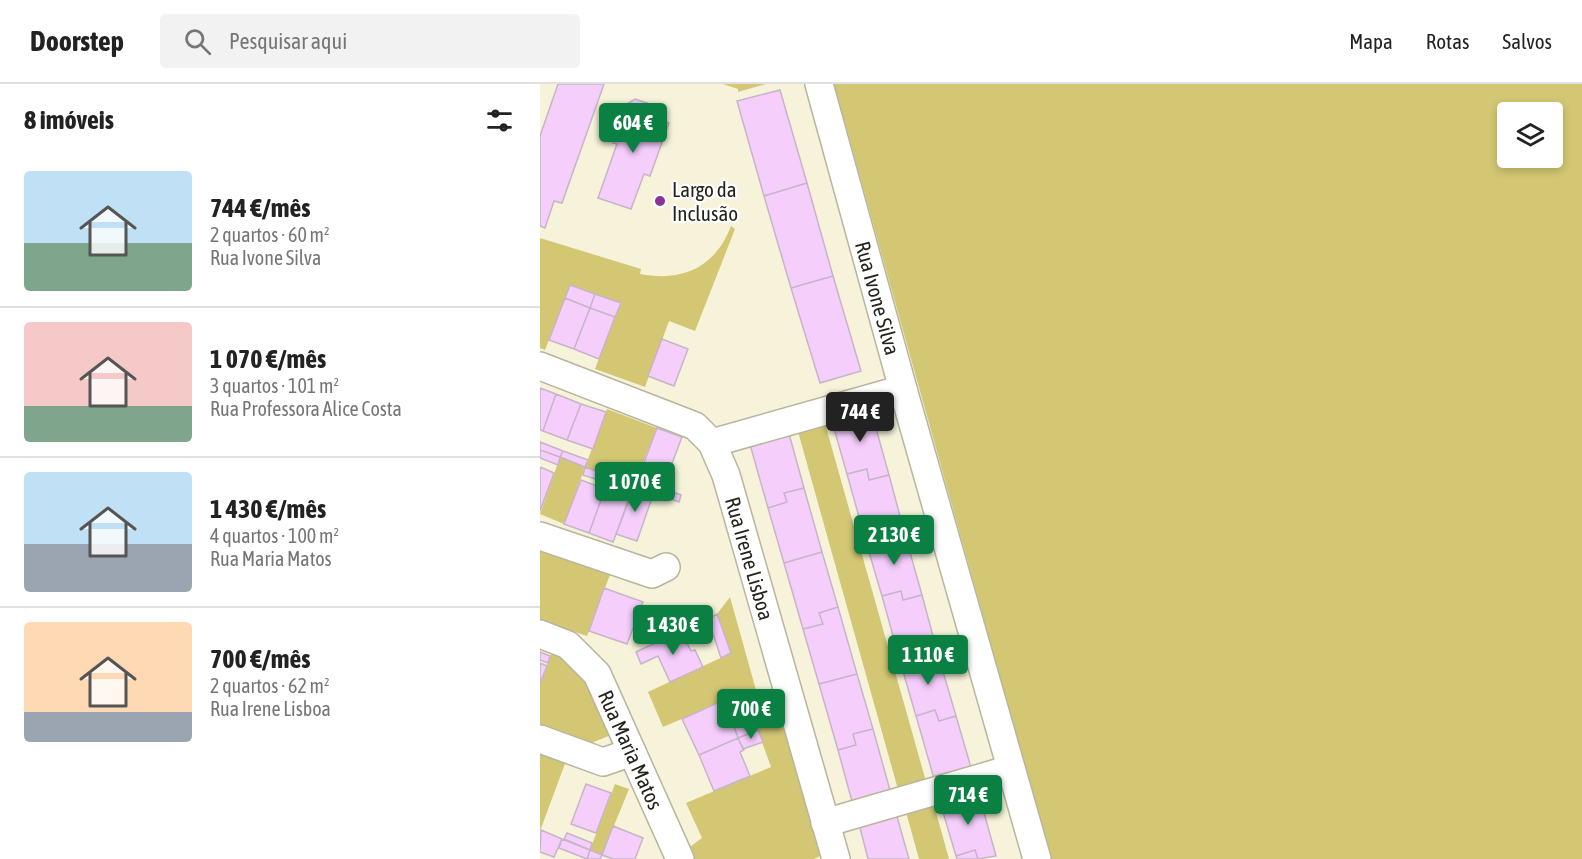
<!DOCTYPE html>
<html lang="pt">
<meta charset="utf-8">
<style>
body{margin:0;font-family:"Asap Condensed",sans-serif;background:#f2f2f2;color:#222;height:100vh;display:flex;flex-direction:column;font-size:22px;white-space:nowrap}
*{box-sizing:border-box;margin:0}
p{font-size:20px;color:#767676}
.icon{flex:none;width:33px;height:33px;fill:none;stroke:currentColor;stroke-width:2;stroke-linecap:round;stroke-linejoin:round}
.map{position:relative;flex:1;overflow:hidden}
.panel{display:flex;flex-direction:column;background:#fff;width:540px}
.panel>*{flex:none}
.controls{position:absolute;left:957px;top:18px;display:grid;gap:12px}
.controls a{display:grid;place-items:center;width:66px;height:66px;border-radius:6px;background:#fff;box-shadow:0 3px 9px #0003;font-size:30px}
.price{position:absolute;translate:-50% -51px;padding:0 14px;border-radius:6px;background:#0b8043;color:#fff;font-size:20px;line-height:39px;filter:drop-shadow(0 2px 3px #0008)}
.price::after{content:'';position:absolute;left:50%;top:36px;width:18px;height:14px;margin-left:-9px;background:inherit;clip-path:polygon(0 0,100% 0,50% 100%)}
.price.active{background:#222;color:#fff}
ul{padding:0;list-style:none}
li{display:flex;align-items:center;gap:18px;height:150px;padding:0 24px}
li+li{border-top:2px solid #e0e0e0}
li span{display:grid;place-items:center;flex:none;width:168px;height:120px;border-radius:6px;color:#555}
li>.icon{margin-inline-start:auto}
span .icon{width:72px;height:72px;fill:#fffc;stroke-width:1}
li b{font-size:26px}
h2{display:flex;justify-content:space-between;align-items:center;height:72px;padding:0 24px;font-size:26px}
header{display:flex;align-items:center;gap:36px;box-sizing:border-box;height:84px;padding:0 30px;background:#fff;border-bottom:2px solid #e0e0e0}
header strong{font-size:28px}
nav{display:flex;gap:33px;margin-inline-start:auto;font-size:21px}
.search{width:420px;height:54px;background:#f2f2f2;display:flex;align-items:center;gap:15px;box-sizing:border-box;padding:0 21px;border-radius:6px;color:#767676;font-size:22px}
main{display:flex;flex:1;min-height:0}
.map>svg:first-child{display:block}
.green{fill:#d3c774;fill-rule:evenodd}
.building{fill:#f5cefc;stroke:#c6b5c9;stroke-width:1.5}
.lines{fill:none;stroke-linecap:round;stroke-linejoin:round}
.street-casing{stroke:#b8b59e;stroke-width:30}
.street{stroke:#fff;stroke-width:27}
.poi-dot{fill:#8b319c;stroke:#fff;stroke-width:2}
.labels{text-anchor:middle;dominant-baseline:central;stroke-width:4.5;stroke-linejoin:round;paint-order:stroke}
.poi-label{font-size:21px;fill:#25241b;stroke:#fff;text-anchor:start}
.street-label{font-size:21px;fill:#25241b;stroke:#fff}
</style>
<header>
<strong>Doorstep</strong>
<div class="search"><svg class="icon" aria-label="search" viewBox="0 0 24 24"><circle cx="10" cy="10" r="6"/><path d="M15 15l6 6"/></svg>Pesquisar aqui</div>
<nav><a>Mapa</a><a>Rotas</a><a>Salvos</a></nav>
</header>
<main>
<section class="panel">
<h2>8 imóveis<svg class="icon" aria-label="filters" viewBox="0 0 24 24"><path d="M4 7h16M4 17h16"/><circle cx="9" cy="7" r="2"/><circle cx="15" cy="17" r="2"/></svg></h2>
<ul>
<li><span style="background:linear-gradient(#bfe0f5 60%,#7fa58c 0)"><svg class="icon" aria-label="home" viewBox="0 0 24 24"><path d="M3 11l9-7 9 7M6 9v11h12V9"/></svg></span><div><b>744 €/mês</b><p>2 quartos · 60 m²</p><p>Rua Ivone Silva</p></div></li>
<li><span style="background:linear-gradient(#f6c9c9 70%,#7fa58c 0)"><svg class="icon" aria-label="home" viewBox="0 0 24 24"><path d="M3 11l9-7 9 7M6 9v11h12V9"/></svg></span><div><b>1 070 €/mês</b><p>3 quartos · 101 m²</p><p>Rua Professora Alice Costa</p></div></li>
<li><span style="background:linear-gradient(#bfe0f5 60%,#9aa5b1 0)"><svg class="icon" aria-label="home" viewBox="0 0 24 24"><path d="M3 11l9-7 9 7M6 9v11h12V9"/></svg></span><div><b>1 430 €/mês</b><p>4 quartos · 100 m²</p><p>Rua Maria Matos</p></div></li>
<li><span style="background:linear-gradient(#ffd9b3 75%,#9aa5b1 0)"><svg class="icon" aria-label="home" viewBox="0 0 24 24"><path d="M3 11l9-7 9 7M6 9v11h12V9"/></svg></span><div><b>700 €/mês</b><p>2 quartos · 62 m²</p><p>Rua Irene Lisboa</p></div></li>
</ul>
</section>
<div class="map">
<svg width="1042" height="775" viewBox="0 0 1042 775">
<rect width="100%" height="100%" fill="#f6f3da"/>
<path class="green" d="M183,0H226L198,8V5Z
M294,0H1042V775H511ZM968,28H1012V74H968Z
M191,142L195,145L155,247L129,237L105,303L55,285L80,219L30,202L5,266L0,264V154L101,185L100,190C142,198 175,184 191,142Z
M67,325L117,344L94,401L45,383L24,440L0,430L20,373L45,383Z
M284,336L387,701L359,709L257,344Z
M0,461L71,488L47,552L0,536Z
M190,513L226,642L240,629L280,772L274,775H152L147,765L162,754L146,719L231,683L204,608L123,643L108,608L191,569L177,530Z
M12,568C46,581 56,621 71,651L46,661L0,643V599Z
M0,667L26,677L0,747Z
M75,700L89,705L62,771L50,766Z
M394,721L409,775H379L366,728Z"/>
<path class="building" d="M18,0H64L22,119L14,117L5,144L0,142V52Z
M240,6L267,99L224,112L197,17Z
M95,15L107,19L103,30L129,39L110,92L104,90L91,125L58,114L77,60L73,59L87,20Z
M267,99L293,192L251,204L224,112Z
M293,192L321,287L280,299L251,204Z
M30,201L55,210L50,224L25,214Z
M55,210L81,219L75,233L50,224Z
M25,214L50,224L34,265L9,256Z
M50,224L75,233L59,275L34,265Z
M122,255L148,265L134,302L108,292Z
M0,304L16,310L3,347L0,346Z
M16,310L41,320L27,356L3,347Z
M41,320L66,328L53,365L27,356Z
M330,323L349,391L329,396L327,385L307,390L291,334Z
M117,344L142,353L125,398L100,389Z
M248,346L264,404L244,409L247,418L228,424L209,357Z
M0,358L23,367L20,373L0,366Z
M0,366L20,373L18,381L0,374Z
M23,367L48,376L45,383L20,373Z
M0,383L14,389L0,427Z
M45,383L69,392L67,399L43,391Z
M327,385L329,396L349,391L364,447L326,458L307,390Z
M69,392L94,401L92,409L67,399Z
M97,395L141,411L139,418L94,401Z
M41,396L65,405L49,449L24,440Z
M94,401L114,408L97,457L76,450Z
M264,404L282,468L244,479L228,424L247,418L244,409Z
M65,405L90,414L73,458L49,449Z
M364,447L382,511L363,516L361,507L342,512L326,458Z
M282,468L298,523L279,529L283,540L263,545L244,479Z
M64,504L103,518L87,560L49,547Z
M361,507L363,516L382,511L397,567L360,577L342,512Z
M298,523L317,590L279,600L263,545L283,540L279,529Z
M177,530L191,569L181,574L168,535Z
M141,547L151,567L155,566L163,583L130,598L118,572L101,580L96,568Z
M397,567L416,632L399,637L395,626L376,632L360,577Z
M0,568L10,572L8,579L0,576Z
M0,579L7,582L0,599Z
M317,590L333,645L313,650L316,661L298,666L279,600Z
M184,616L198,654L159,671L142,635Z
M395,626L399,637L416,632L432,687L395,698L376,632Z
M214,632L218,646L198,654L193,639Z
M333,645L351,710L313,721L298,666L316,661L313,650Z
M218,646L223,658L203,665L198,654Z
M198,654L204,666L200,668L210,692L174,707L159,671Z
M46,700L71,709L56,749L31,740Z
M438,707L456,772L438,775L435,766L416,772L400,718Z
M356,729L369,775H328L319,740Z
M73,742L103,754L95,775H73L62,771Z
M1,746L22,755L14,773L0,768Z
M27,749L52,759L50,766L24,755Z
M22,755L50,766L47,775L19,764Z
M50,766L62,771L60,775H47Z
M435,766L438,775H417L416,772Z"/>
<g class="lines">
<g class="street-casing">
<g id="street">
<path id="s1" d="M279,0L363,305L497,775"/>
<path id="s2" d="M0,282L155,342L172,359L186,391L296,775"/>
<path d="M172,359L363,305"/>
<path d="M0,452L112,490L126,483"/>
<path id="s3" d="M0,550L28,561L57,590L140,775"/>
<path d="M0,655L63,678L92,668"/>
<path d="M285,739L471,685"/>
</g>
</g>
<use href="#street" class="street"/>
</g>
<circle class="poi-dot" cx="120" cy="117" r="6"/>
<g class="labels">
<g class="poi-label">
<text x="132" y="105">Largo da<tspan x="132" dy="24">Inclusão</tspan></text>
</g>
<g class="street-label">
<text stroke="none"><textPath href="#s1" startOffset="222">Rua Ivone Silva</textPath></text>
<text stroke="none"><textPath href="#s2" startOffset="312">Rua Irene Lisboa</textPath></text>
<text stroke="none"><textPath href="#s3" startOffset="154">Rua Maria Matos</textPath></text>
</g>
</g>
</svg>
<div class="controls">
<a><svg class="icon" aria-label="layers" viewBox="0 0 24 24"><path d="M12 4l9 5-9 5-9-5zM3 14l9 5 9-5"/></svg></a>
</div>
<b class="price" style="left:93px;top:70px">604 €</b>
<b class="price active" style="left:320px;top:359px">744 €</b>
<b class="price" style="left:95px;top:429px">1 070 €</b>
<b class="price" style="left:354px;top:482px">2 130 €</b>
<b class="price" style="left:133px;top:572px">1 430 €</b>
<b class="price" style="left:388px;top:602px">1 110 €</b>
<b class="price" style="left:211px;top:656px">700 €</b>
<b class="price" style="left:428px;top:742px">714 €</b>
</div>
</main>
